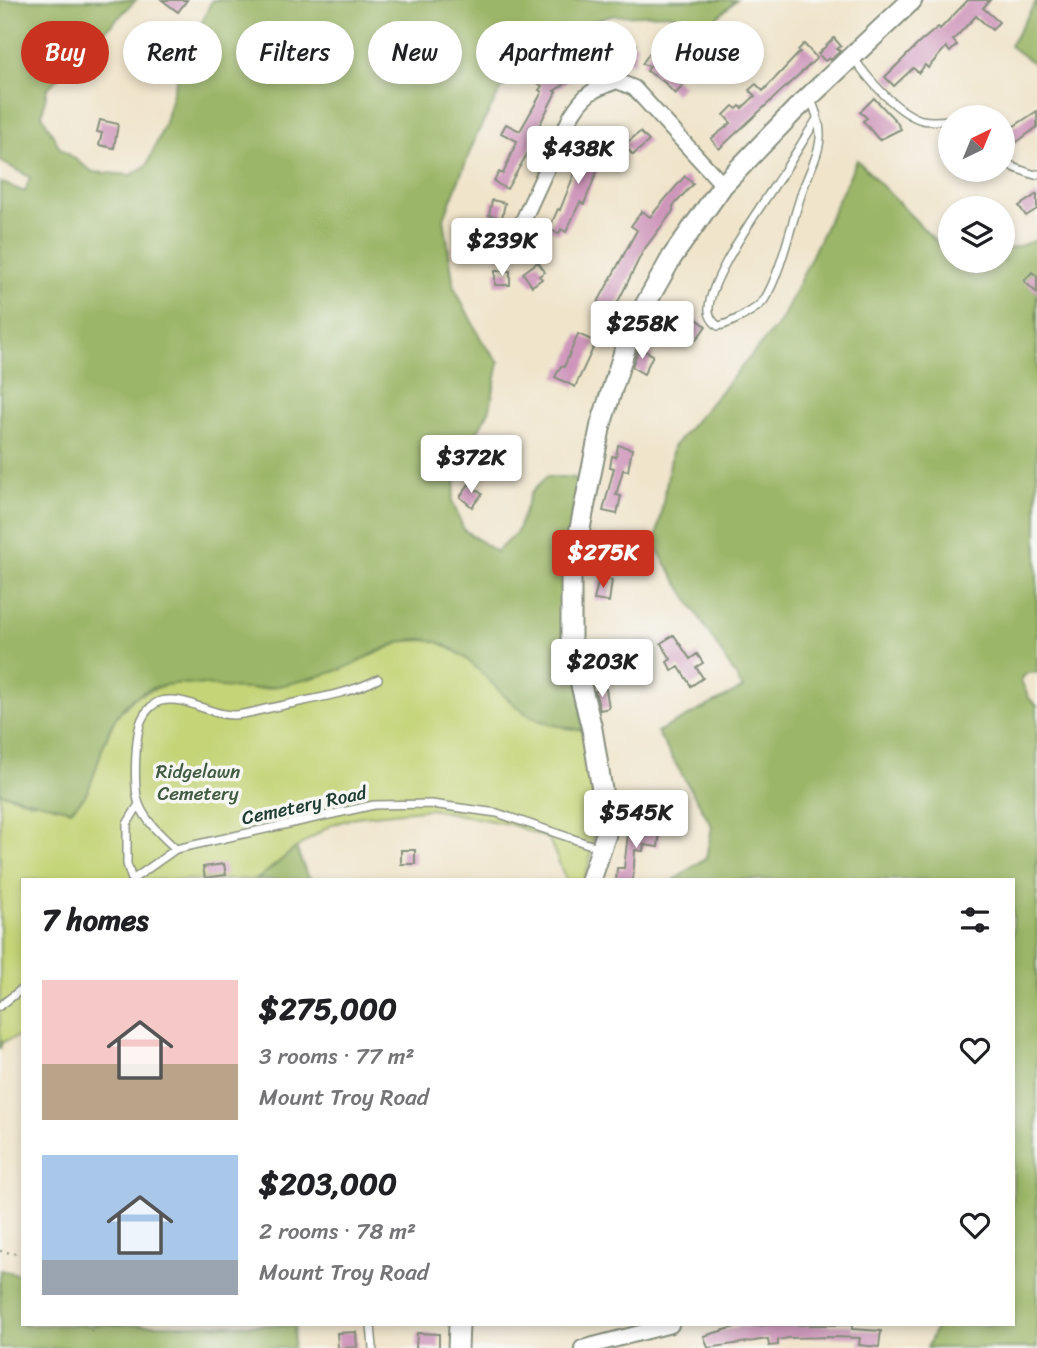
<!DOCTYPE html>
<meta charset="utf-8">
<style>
body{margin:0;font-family:Sriracha,sans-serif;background:#f2f2f2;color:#202124;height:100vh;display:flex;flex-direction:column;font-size:26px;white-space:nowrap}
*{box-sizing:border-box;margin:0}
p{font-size:23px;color:#757577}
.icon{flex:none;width:38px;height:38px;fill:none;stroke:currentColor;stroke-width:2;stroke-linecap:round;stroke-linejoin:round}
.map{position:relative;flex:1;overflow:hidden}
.panel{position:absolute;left:21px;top:878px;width:994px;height:448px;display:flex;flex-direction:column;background:#fff;border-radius:0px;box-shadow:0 4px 10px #0003}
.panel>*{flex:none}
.hud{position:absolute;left:21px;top:21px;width:996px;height:63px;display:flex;gap:14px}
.needle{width:46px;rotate:43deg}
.tools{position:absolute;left:938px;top:105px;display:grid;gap:14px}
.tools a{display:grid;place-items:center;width:77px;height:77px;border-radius:50%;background:#fff;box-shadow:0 4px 10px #0003;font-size:35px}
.price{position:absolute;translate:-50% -60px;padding:0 16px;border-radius:7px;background:#fff;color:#222;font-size:23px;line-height:46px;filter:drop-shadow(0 2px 4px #0008)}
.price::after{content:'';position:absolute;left:50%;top:42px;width:21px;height:16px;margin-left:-10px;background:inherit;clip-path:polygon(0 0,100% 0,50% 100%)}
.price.current{background:#c8321e;color:#fff}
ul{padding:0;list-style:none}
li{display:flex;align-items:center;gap:21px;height:175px;padding:0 21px}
li span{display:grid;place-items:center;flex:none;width:196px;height:140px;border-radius:0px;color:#555}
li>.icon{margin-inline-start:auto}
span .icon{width:84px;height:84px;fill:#fffc;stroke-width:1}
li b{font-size:30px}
h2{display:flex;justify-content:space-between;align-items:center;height:84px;padding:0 21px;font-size:30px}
.chip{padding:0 24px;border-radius:32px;background:#fff;box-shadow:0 4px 10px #0003;font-size:24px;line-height:63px}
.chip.current{background:#c8321e;color:#fff}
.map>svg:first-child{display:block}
.green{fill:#c4d477;stroke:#728856;stroke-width:2}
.forest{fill:#9bb668;stroke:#5d7a4e;stroke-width:2}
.building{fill:#cf96bb}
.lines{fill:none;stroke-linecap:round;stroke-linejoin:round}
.lane-casing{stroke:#88907f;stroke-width:10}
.street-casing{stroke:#88907f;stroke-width:18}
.secondary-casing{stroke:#88907f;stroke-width:23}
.path{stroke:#88907f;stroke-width:2;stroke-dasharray:2 5;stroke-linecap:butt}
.lane{stroke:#fff;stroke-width:7}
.street{stroke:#fff;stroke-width:14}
.secondary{stroke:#fff;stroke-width:19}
.labels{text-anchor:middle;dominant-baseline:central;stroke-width:7;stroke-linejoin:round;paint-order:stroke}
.park-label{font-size:19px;fill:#405b41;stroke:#f6f6f2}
.street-label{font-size:19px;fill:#1f3d34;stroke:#f6f6f2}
</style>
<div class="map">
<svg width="1037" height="1348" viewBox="0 0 1037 1348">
<rect width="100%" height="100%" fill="#f6f6f2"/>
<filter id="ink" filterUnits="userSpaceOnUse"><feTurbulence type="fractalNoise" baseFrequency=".0143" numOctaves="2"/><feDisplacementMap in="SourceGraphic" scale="14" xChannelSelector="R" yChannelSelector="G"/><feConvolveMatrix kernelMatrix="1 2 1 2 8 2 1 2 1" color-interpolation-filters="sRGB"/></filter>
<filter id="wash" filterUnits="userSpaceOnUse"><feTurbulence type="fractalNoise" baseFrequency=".00686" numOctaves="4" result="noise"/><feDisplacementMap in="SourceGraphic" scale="28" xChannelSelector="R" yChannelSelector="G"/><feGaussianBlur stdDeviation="1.57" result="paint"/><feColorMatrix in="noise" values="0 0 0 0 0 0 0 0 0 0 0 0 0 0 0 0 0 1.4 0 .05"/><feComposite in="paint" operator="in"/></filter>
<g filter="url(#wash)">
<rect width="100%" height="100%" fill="#f0e4ca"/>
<path class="green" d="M435,640L467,657L512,702L565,728L583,730C593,785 603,825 584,880H566L549,839L513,825L430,809L356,817L331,825L296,848L259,878L253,880H23V1035L2,1042L0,1049V793L34,803L105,742L115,718L135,697L166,684L193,682L230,688L265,689L342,669L403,641Z"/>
<path class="forest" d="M0,0H136L47,89L42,115L60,148L93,172L131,175L147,165L164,126L176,81L212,0H736L707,27L669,14L610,16L582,24L536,52L500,91L477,134L444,218L454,287L482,341L499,362L490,409L459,465L452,501L464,530L496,552L517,532L531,493L546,477H568L579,479L567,545L583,730C567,728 547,725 532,717C496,697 478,657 437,642C407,630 369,658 342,669C325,675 284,686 265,688C221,694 176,669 135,697C105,717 102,759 88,790C85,798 77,804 71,810L0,793V182L25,192L30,177L0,161Z
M1037,0V66L1010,46Z
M857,160L950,256V261H955L959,265L973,261H1003V251L1037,240V673C1029,672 1024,673 1021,681L1029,698L1037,706V1348H927L937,1325H1013V880H674L706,858L712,826L657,732L743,688L655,546L673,447L781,321Z
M296,848L307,875L313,880H253L259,878Z
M0,1270L23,1275V1325H295L293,1348H0Z"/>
<g id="blocks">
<path class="building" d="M162,0H187L178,12Z
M968,0H990L983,8L999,22L992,30L976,16L953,40L957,45L950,52L946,47L928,68L925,65L919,73L913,68L894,86L885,77L919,43L938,27L940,29Z
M834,38L841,46L837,49L840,51L831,60L829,58L825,61L818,54Z
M623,42L637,44L634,63L619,60Z
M804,44L817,58L719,149L711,139L731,123L724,115L733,106L737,109L740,106L742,108L755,96L749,90L756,84L763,91L800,52L798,50Z
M654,46L668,54L661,65L683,86L675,94L664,82L647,71L650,66L642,64Z
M602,49L605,62L592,64L589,52Z
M573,59L580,69L574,73L576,77L554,91L556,92L533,138L535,140L507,189L498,184L494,181L499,172L503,174L517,141L501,133L506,124L520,131L542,92L539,90L542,86L536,82L546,68L552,72Z
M874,98L896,121L901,129L879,140L863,121L867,118L860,112Z
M1037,111V127L1010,147L1008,144L1003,147V116L1011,128Z
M100,120L118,124L114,148L99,145L102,133L97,132Z
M590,131L601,137L589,162L599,167L584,204L580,202L566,232L561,229L559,234L549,229L558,209L560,210L575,172L573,171Z
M640,132L649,141L633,155L624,145Z
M685,176L693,184L673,206V211L643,251L614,310L598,302L637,230L631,226L642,211L650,217Z
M1037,194V209L1026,216L1019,206Z
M492,200L505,203L502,218L489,215Z
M479,232L480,245L467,246L465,233Z
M538,262L545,272L539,276L542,279L532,286L523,273Z
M495,271H510V285H495Z
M1032,272L1037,276V293L1024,281Z
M694,317L706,326L696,340L684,331Z
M578,334L596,342L575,387L555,377L561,366L564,367Z
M639,348L653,355L644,374L632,367Z
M618,445L632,449L628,471L623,470L616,495L621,496L617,514L603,511L614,468L610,467L612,456L616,457Z
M469,484L482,494L472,507L460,497Z
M603,538L626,541L623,562L603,559Z
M599,578L612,580L609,602L594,600Z
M674,635L690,659L697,654L703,663L696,667L703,678L691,686L679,667L672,671L667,662L671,659L661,643Z
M606,689L609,708L600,710L595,691Z
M629,825L637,826L636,829L660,832L658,847L644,845L643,851L635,850L633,880H616L617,868H624Z
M401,850H415V864H401Z
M224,864L226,875L205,878L203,867Z
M769,1325H852V1329L881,1331L880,1338L879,1347L859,1345L860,1338L832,1337L788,1338L778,1340V1345L769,1346L768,1339L708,1348L704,1336L735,1327Z
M356,1332L357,1347L338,1348L337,1333Z
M417,1333L439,1334V1348H416Z"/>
</g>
</g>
<g filter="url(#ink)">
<use href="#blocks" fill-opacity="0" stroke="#88907f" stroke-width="2"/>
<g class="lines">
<g class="lane-casing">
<path id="lane" d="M853,57C867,78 897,113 922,120C931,122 941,121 950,120
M810,97C815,109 821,124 820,138C819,155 809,172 803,189C792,220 781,274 764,300C758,309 728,325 718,326C712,321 708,316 709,308C710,276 766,199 785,170C796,153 806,136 817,119
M1003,160L1015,168L1035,175L1037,174
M176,849C162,836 146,822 139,804C133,788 135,734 142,719C145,712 153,703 161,701C187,695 207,715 233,715C247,715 262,709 275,707C310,699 347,695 378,679
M132,880L176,849L374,805L431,804L497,813L600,848
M132,880L127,864V824L139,804
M0,1006L23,988
M371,1325L373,1348"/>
</g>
<g class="street-casing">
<path id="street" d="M515,238L571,116C585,93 592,90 617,81L634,88L723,185
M582,1348L671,1325"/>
</g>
<g class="secondary-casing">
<path id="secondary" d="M591,880L606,834L604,802L592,729L571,645V573L601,424L626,346L639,316L672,257L723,185L795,110L912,0
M458,1348L459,1325"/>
</g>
<path class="path" d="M0,1251L23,1255
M91,1332L94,1325"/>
<use href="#lane" class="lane"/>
<use href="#street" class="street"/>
<use href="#secondary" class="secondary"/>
</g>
</g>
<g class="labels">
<g class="park-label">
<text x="198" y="771">Ridgelawn<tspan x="198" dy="22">Cemetery</tspan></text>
</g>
<g class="street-label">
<text transform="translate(304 805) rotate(-12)">Cemetery Road</text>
</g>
</g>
</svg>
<div class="tools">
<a><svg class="needle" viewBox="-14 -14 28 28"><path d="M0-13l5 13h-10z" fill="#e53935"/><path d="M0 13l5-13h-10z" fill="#757577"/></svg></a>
<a><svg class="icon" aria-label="layers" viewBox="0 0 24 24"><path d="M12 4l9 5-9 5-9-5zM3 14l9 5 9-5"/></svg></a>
</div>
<b class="price" style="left:578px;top:186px">$438K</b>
<b class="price" style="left:502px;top:278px">$239K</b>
<b class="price" style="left:642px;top:361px">$258K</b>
<b class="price" style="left:471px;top:495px">$372K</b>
<b class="price current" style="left:603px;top:590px">$275K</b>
<b class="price" style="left:602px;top:699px">$203K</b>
<b class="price" style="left:636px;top:850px">$545K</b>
<div class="hud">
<a class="chip current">Buy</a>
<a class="chip">Rent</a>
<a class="chip">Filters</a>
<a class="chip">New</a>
<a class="chip">Apartment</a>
<a class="chip">House</a>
</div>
<section class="panel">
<h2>7 homes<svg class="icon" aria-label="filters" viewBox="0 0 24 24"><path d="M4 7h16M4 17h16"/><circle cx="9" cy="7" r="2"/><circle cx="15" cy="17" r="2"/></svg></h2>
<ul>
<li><span style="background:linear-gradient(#f6c9c9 60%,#b9a48a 0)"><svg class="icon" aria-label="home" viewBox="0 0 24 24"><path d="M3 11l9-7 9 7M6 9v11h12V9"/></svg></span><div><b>$275,000</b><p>3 rooms · 77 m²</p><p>Mount Troy Road</p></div><svg class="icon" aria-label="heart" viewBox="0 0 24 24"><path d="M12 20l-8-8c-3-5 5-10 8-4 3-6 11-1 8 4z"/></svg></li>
<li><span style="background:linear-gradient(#a9c7e8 75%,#9aa5b1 0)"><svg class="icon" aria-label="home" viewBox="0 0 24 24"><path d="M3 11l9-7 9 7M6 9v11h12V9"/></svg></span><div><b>$203,000</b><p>2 rooms · 78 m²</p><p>Mount Troy Road</p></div><svg class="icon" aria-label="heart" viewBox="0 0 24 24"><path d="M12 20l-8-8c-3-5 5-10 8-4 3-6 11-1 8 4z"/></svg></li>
</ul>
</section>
</div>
